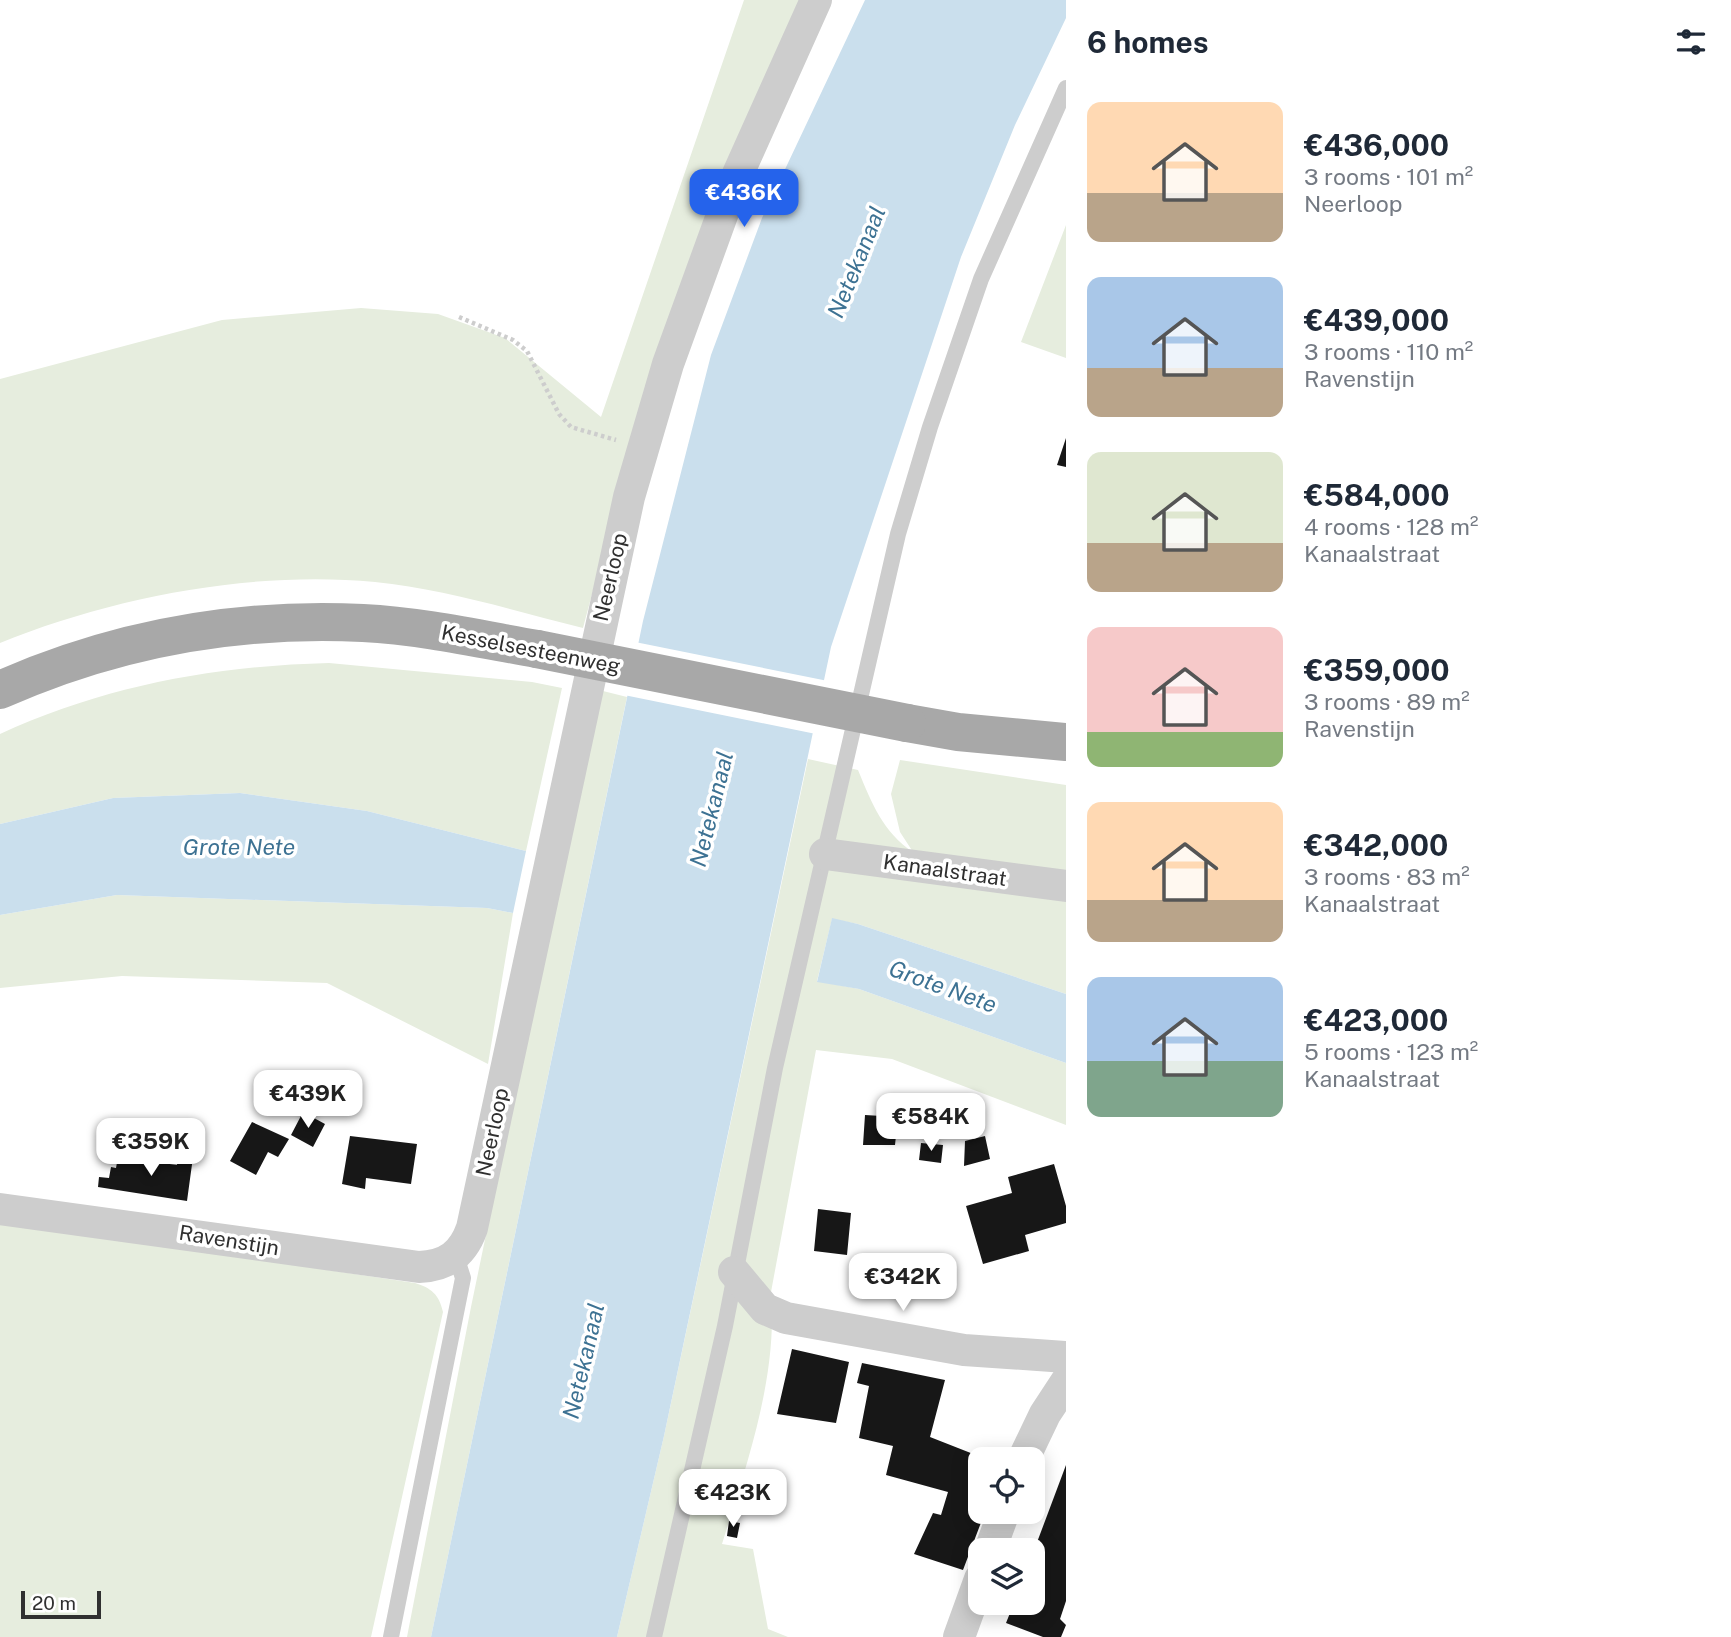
<!DOCTYPE html>
<meta charset="utf-8">
<style>
body{margin:0;font-family:"Public Sans",sans-serif;background:#f2f2f3;color:#1f2937;height:100vh;display:flex;flex-direction:column;font-size:26px;white-space:nowrap}
*{box-sizing:border-box;margin:0}
p{font-size:23px;color:#747a83}
.icon{flex:none;width:38px;height:38px;fill:none;stroke:currentColor;stroke-width:2;stroke-linecap:round;stroke-linejoin:round}
.map{position:relative;flex:1;overflow:hidden}
.sheet{display:flex;flex-direction:column;background:#fff;width:665px}
.sheet>*{flex:none}
.controls{position:absolute;left:968px;top:1447px;display:grid;gap:14px}
.controls a{display:grid;place-items:center;width:77px;height:77px;border-radius:14px;background:#fff;box-shadow:0 4px 18px #0003;font-size:35px}
.scale{position:absolute;left:21px;bottom:18px;width:80px;box-sizing:border-box;padding-left:7px;border:4px solid #303030;border-top:0;font-size:19px;line-height:24px;white-space:nowrap;color:#303030;-webkit-text-stroke:5px #fff;paint-order:stroke}
.price{position:absolute;translate:-50% -60px;padding:0 16px;border-radius:14px;background:#fff;color:#222;font-size:23px;line-height:46px;filter:drop-shadow(0 2px 4px #0008)}
.price::after{content:'';position:absolute;left:50%;top:42px;width:21px;height:16px;margin-left:-10px;background:inherit;clip-path:polygon(0 0,100% 0,50% 100%)}
.price.current{background:#2563eb;color:#fff}
ul{padding:0;list-style:none}
li{display:flex;align-items:center;gap:21px;height:175px;padding:0 21px}
li span{display:grid;place-items:center;flex:none;width:196px;height:140px;border-radius:14px;color:#555}
li>.icon{margin-inline-start:auto}
span .icon{width:84px;height:84px;fill:#fffc;stroke-width:1}
li b{font-size:30px}
h2{display:flex;justify-content:space-between;align-items:center;height:84px;padding:0 21px;font-size:30px}
main{display:flex;flex:1;min-height:0}
.map>svg:first-child{display:block}
.green{fill:#e6edde}
.water{fill:#cadfed}
.pier{fill:#fff}
.building{fill:#171717}
.lines{fill:none;stroke-linecap:round;stroke-linejoin:round}
.path{stroke:#cdcdcd;stroke-width:4.5;stroke-dasharray:3.5 3.5;stroke-linecap:butt}
.lane{stroke:#cdcdcd;stroke-width:16}
.street{stroke:#cdcdcd;stroke-width:32}
.primary{stroke:#a8a8a8;stroke-width:38}
.primary-bridge{stroke:#a8a8a8;stroke-width:38}
.labels{text-anchor:middle;dominant-baseline:central;stroke-width:7;stroke-linejoin:round;paint-order:stroke}
.street-label{font-size:21px;fill:#303030;stroke:#fff}
.water-label{font-size:23px;font-style:italic;fill:#3d7293;stroke:#fff}
</style>
<main>
<div class="map">
<svg width="1066" height="1637" viewBox="0 0 1066 1637">
<rect width="100%" height="100%" fill="#fff"/>
<path class="green" d="M744,0H804L633,440L583,628C515,611 445,589 375,582C254,570 112,597 0,643V379L222,320L361,308L438,314L505,338L601,417Z
M1066,225V358L1021,342Z
M329,663L532,682L562,688L526,851L367,811L240,793L113,798L0,824V734C105,686 214,666 329,663Z
M599,690L627,697L431,1637H407L471,1307Z
M808,759L858,770C872,804 883,832 913,852L900,832L891,794L900,760L1066,785V994L858,924L832,919L817,981L859,989L1066,1063V1125L892,1059L816,1050L771,1292C778,1377 747,1463 722,1544L753,1549L768,1629L788,1637H617L664,1436Z
M117,895L487,908L513,913L488,1064L327,983L122,976L0,988V915Z
M0,1221L415,1283C431,1288 439,1294 443,1312L371,1637H0Z"/>
<path class="water" d="M865,0H1066V18L1015,125L961,257L831,647L664,1436L617,1637H431L643,621L711,355L762,218Z
M240,793L367,811L526,851L513,913L487,908L117,895L0,915V824L113,798Z
M832,918L858,924L1066,994V1063L859,989L817,982Z"/>
<path class="pier" d="M635,642L828,681L816,734L624,695Z"/>
<path class="building" d="M1066,438V467L1057,465Z
M303,1112L325,1124L313,1147L291,1135Z
M865,1115L898,1117L895,1145H863Z
M252,1122L289,1139L278,1157L268,1152L256,1175L230,1161Z
M350,1136L417,1144L411,1184L366,1178L365,1189L342,1184Z
M985,1136L990,1159L964,1166L965,1141Z
M921,1143L943,1145L941,1163L919,1160Z
M178,1155L193,1157L187,1201L98,1187L99,1177L109,1178L111,1167L116,1168L118,1157L177,1165Z
M1054,1164L1066,1206V1223L1025,1235L1029,1251L983,1264L966,1206L1012,1193L1008,1177Z
M818,1209L851,1213L847,1255L814,1251Z
M792,1349L849,1362L836,1423L777,1414Z
M862,1363L945,1380L930,1437L986,1459L980,1460V1512H985L963,1570L914,1554L933,1513L941,1515L948,1492L886,1475L893,1446L859,1438L869,1386L857,1383Z
M1066,1465V1601L1060,1619L1066,1625L1061,1637H1043L1006,1623L1014,1603H1032V1559L1035,1560L1038,1555L1033,1553Z
M729,1521L740,1523L737,1538L727,1536Z"/>
<g class="lines">
<path class="path" d="M459,317L513,340L527,351L559,414L571,427L616,440"/>
<path class="lane" d="M391,1637L463,1278L456,1256
M654,1637L725,1326L775,1068L898,534L930,427L981,279L1066,88"/>
<path class="street" d="M825,854L1066,886
M0,1209L419,1267C447,1266 463,1254 472,1228L629,497L668,364L733,185L816,0
M734,1272L765,1309L786,1318L964,1350L1066,1357
M1023,1460L1045,1414L1066,1382
M990,1550L1004,1512
M959,1637L980,1579"/>
<path class="primary" d="M0,690C115,639 238,617 363,623C422,626 480,639 537,649
M907,723L958,732L1066,742"/>
<path class="primary-bridge" d="M537,649L907,723"/>
</g>
<g class="labels">
<g class="street-label">
<text transform="translate(610 577) rotate(-77)">Neerloop</text>
<text transform="translate(531 649) rotate(11)">Kesselsesteenweg</text>
<text transform="translate(945 870) rotate(8)">Kanaalstraat</text>
<text transform="translate(492 1132) rotate(-78)">Neerloop</text>
<text transform="translate(229 1240) rotate(9)">Ravenstijn</text>
</g>
<g class="water-label">
<text transform="translate(856 262) rotate(-68)">Netekanaal</text>
<text transform="translate(711 809) rotate(-76)">Netekanaal</text>
<text x="239" y="846">Grote Nete</text>
<text transform="translate(943 986) rotate(20)">Grote Nete</text>
<text transform="translate(583 1361) rotate(-77)">Netekanaal</text>
</g>
</g>
</svg>
<div class="controls">
<a><svg class="icon" aria-label="locate" viewBox="0 0 24 24"><circle cx="12" cy="12" r="6"/><path d="M12 2v4M12 18v4M2 12h4M18 12h4"/></svg></a>
<a><svg class="icon" aria-label="layers" viewBox="0 0 24 24"><path d="M12 4l9 5-9 5-9-5zM3 14l9 5 9-5"/></svg></a>
</div>
<div class="scale">20 m</div>
<b class="price current" style="left:744px;top:229px">€436K</b>
<b class="price" style="left:308px;top:1130px">€439K</b>
<b class="price" style="left:931px;top:1153px">€584K</b>
<b class="price" style="left:151px;top:1178px">€359K</b>
<b class="price" style="left:903px;top:1313px">€342K</b>
<b class="price" style="left:733px;top:1529px">€423K</b>
</div>
<section class="sheet">
<h2>6 homes<svg class="icon" aria-label="filters" viewBox="0 0 24 24"><path d="M4 7h16M4 17h16"/><circle cx="9" cy="7" r="2"/><circle cx="15" cy="17" r="2"/></svg></h2>
<ul>
<li><span style="background:linear-gradient(#ffd9b3 65%,#b9a48a 0)"><svg class="icon" aria-label="home" viewBox="0 0 24 24"><path d="M3 11l9-7 9 7M6 9v11h12V9"/></svg></span><div><b>€436,000</b><p>3 rooms · 101 m²</p><p>Neerloop</p></div></li>
<li><span style="background:linear-gradient(#a9c7e8 65%,#b9a48a 0)"><svg class="icon" aria-label="home" viewBox="0 0 24 24"><path d="M3 11l9-7 9 7M6 9v11h12V9"/></svg></span><div><b>€439,000</b><p>3 rooms · 110 m²</p><p>Ravenstijn</p></div></li>
<li><span style="background:linear-gradient(#dfe7d0 65%,#b9a48a 0)"><svg class="icon" aria-label="home" viewBox="0 0 24 24"><path d="M3 11l9-7 9 7M6 9v11h12V9"/></svg></span><div><b>€584,000</b><p>4 rooms · 128 m²</p><p>Kanaalstraat</p></div></li>
<li><span style="background:linear-gradient(#f6c9c9 75%,#8fb573 0)"><svg class="icon" aria-label="home" viewBox="0 0 24 24"><path d="M3 11l9-7 9 7M6 9v11h12V9"/></svg></span><div><b>€359,000</b><p>3 rooms · 89 m²</p><p>Ravenstijn</p></div></li>
<li><span style="background:linear-gradient(#ffd9b3 70%,#b9a48a 0)"><svg class="icon" aria-label="home" viewBox="0 0 24 24"><path d="M3 11l9-7 9 7M6 9v11h12V9"/></svg></span><div><b>€342,000</b><p>3 rooms · 83 m²</p><p>Kanaalstraat</p></div></li>
<li><span style="background:linear-gradient(#a9c7e8 60%,#7fa58c 0)"><svg class="icon" aria-label="home" viewBox="0 0 24 24"><path d="M3 11l9-7 9 7M6 9v11h12V9"/></svg></span><div><b>€423,000</b><p>5 rooms · 123 m²</p><p>Kanaalstraat</p></div></li>
</ul>
</section>
</main>
